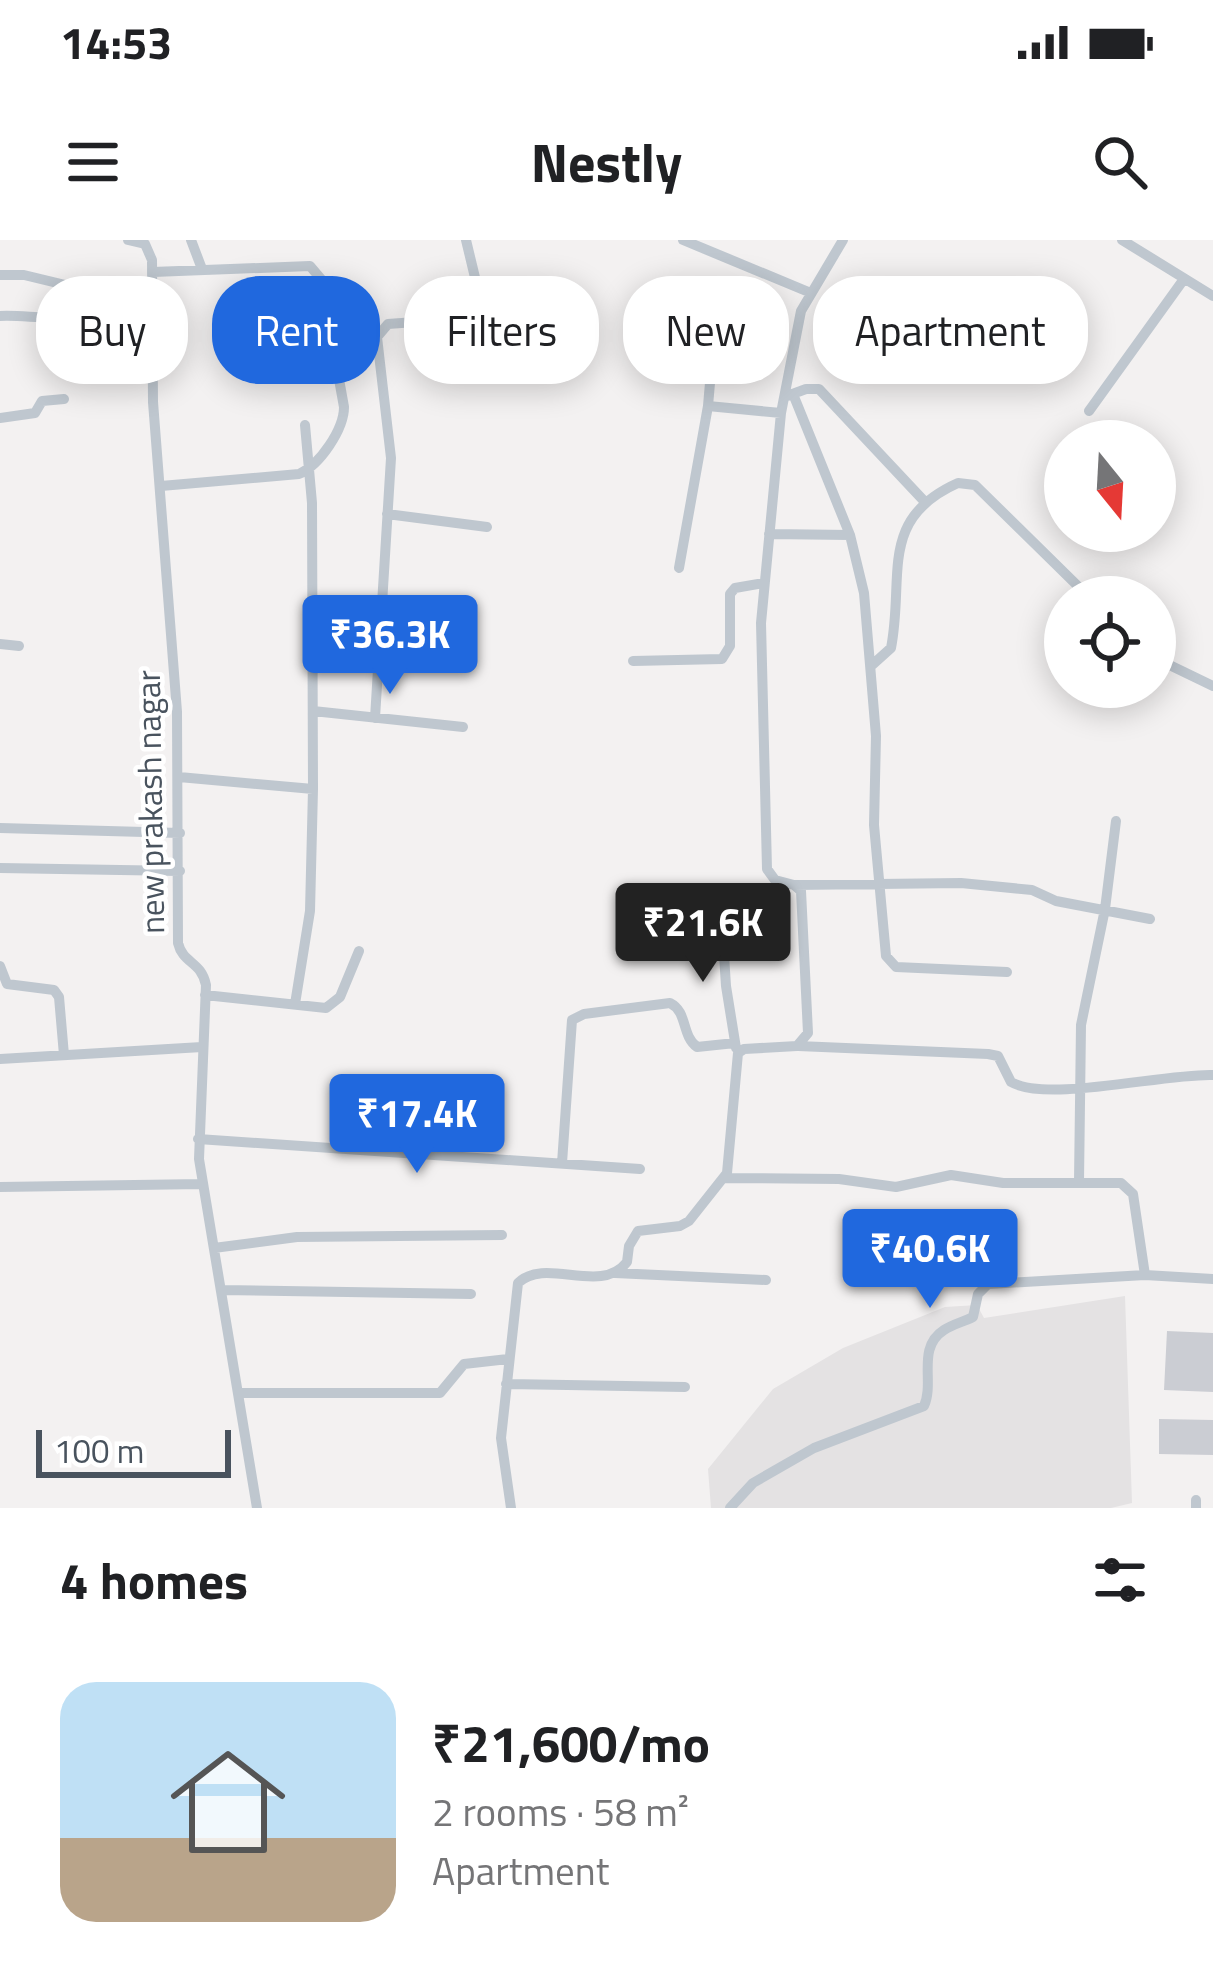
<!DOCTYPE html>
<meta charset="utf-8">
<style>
body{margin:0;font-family:"Titillium Web",sans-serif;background:#f2f2f2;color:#202124;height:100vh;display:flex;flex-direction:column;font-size:45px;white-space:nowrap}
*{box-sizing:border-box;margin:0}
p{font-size:39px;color:#757577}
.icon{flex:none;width:66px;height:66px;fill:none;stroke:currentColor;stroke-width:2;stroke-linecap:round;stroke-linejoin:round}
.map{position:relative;height:1268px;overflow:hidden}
.side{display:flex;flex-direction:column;background:#fff;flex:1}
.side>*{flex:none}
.banner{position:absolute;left:36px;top:36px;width:1143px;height:108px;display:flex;gap:24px}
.needle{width:78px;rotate:162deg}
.controls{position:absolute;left:1044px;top:180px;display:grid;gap:24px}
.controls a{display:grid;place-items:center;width:132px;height:132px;border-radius:50%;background:#fff;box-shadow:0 6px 30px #0003;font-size:60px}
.scale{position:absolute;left:36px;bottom:30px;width:195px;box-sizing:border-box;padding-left:12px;border:6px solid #49535e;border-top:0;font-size:33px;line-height:42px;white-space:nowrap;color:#49535e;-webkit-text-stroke:9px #fff;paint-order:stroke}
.price{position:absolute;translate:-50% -102px;padding:0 27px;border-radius:12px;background:#2068de;color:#fff;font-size:39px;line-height:78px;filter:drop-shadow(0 3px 6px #0008)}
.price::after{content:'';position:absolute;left:50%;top:72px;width:36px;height:27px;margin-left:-18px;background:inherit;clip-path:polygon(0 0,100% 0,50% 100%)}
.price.selected{background:#222;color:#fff}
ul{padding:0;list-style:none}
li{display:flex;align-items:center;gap:36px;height:300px;padding:0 60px}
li+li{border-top:3px solid #e0e0e0}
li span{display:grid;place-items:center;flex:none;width:336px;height:240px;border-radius:36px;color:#555}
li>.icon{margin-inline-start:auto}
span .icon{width:144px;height:144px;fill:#fffc;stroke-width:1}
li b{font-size:51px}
h2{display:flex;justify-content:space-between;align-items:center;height:144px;padding:0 60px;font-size:51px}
.chip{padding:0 42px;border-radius:48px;background:#fff;box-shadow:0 6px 30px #0003;font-size:42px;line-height:108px}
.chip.selected{background:#2068de;color:#fff}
.status{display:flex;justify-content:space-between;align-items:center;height:84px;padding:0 60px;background:#fff;direction:ltr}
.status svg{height:33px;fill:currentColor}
header{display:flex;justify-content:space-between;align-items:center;height:156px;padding:0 60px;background:#fff;font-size:54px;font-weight:700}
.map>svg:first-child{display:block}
.education{fill:#e4e2e3}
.building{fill:#cbcdd3}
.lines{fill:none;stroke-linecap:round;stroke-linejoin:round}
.minor{stroke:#bfc7cf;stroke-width:10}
.labels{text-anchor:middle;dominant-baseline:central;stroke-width:9;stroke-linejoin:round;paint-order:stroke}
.street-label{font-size:33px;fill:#49535e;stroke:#fff}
</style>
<div class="status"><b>14:53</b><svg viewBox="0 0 49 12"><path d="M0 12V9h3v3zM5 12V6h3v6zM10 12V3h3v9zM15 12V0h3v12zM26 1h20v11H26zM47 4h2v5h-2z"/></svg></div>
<header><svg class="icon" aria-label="menu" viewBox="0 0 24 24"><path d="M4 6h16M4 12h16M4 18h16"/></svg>Nestly<svg class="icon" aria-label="search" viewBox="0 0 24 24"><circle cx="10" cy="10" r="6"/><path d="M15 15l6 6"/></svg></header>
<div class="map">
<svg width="1213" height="1268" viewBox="0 0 1213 1268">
<rect width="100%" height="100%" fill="#f3f1f1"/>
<path class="education" d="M1125,1056L1132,1263L1111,1268H711L708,1229L773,1149L843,1108L945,1067L977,1065L984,1078Z"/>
<path class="building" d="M1167,1091L1213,1093V1152L1164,1150Z
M1159,1179L1213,1180V1215L1159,1214Z"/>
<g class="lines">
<path class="minor" d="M128,0L145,4L152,20L153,162L177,472L178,703C183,724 201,721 206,745L199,919L257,1268
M191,0L202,29
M683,0L811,53
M1122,0L1213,56
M153,32L310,26L321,39L344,167C344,189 320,225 299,234L161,246
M0,35H24L82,49L154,52
M0,76C41,74 78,90 105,50
M793,154L850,295L864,353L876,496L874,585L886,716L896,727L1007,732
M787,156L806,149H819L925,262
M708,166L781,173
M1089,171L1184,39
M0,178L35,173L42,161L64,159
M387,274L487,287
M769,294L850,295
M679,328L708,166L713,108
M0,404L19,406
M1155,418L1213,446
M633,421L722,419L730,406V354L735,348L764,343
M871,426L891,408C905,337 877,279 958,243L975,245L1089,357
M313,471L463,487
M375,478L391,218L377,97L388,84L456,79L474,71L478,50L466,0
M179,537L313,549
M0,588L180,593
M0,628L180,631
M794,645L961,643L1032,650L1056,661L1150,679
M721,668L726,746L736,808
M0,726L7,744L54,750L59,757L64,815
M205,755L326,768L340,757L359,711
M295,764L310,671L313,549L312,263L305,185
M798,806L988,814L998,816L1011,842C1048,863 1166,833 1213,835
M0,819L202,807
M198,899L640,929
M562,923L572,780L584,774L670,763C688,772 681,795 697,807L735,803
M724,938L839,939L896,947L951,935L1003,943H1121L1133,954L1145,1035
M1079,941L1081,785L1105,669L1116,581
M0,947L202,944
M214,1008L297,997L502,995
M615,1033L766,1040
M221,1050L471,1054
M506,1144L685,1147
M239,1153H440L464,1124L508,1119
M1196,1260V1268
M511,1268L501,1198L518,1043C546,1016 600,1056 627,1022L629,1006L638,991L680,986L689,981L727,933L738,813L744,809L797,806L808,793L801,651L794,645L775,640L767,629L761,383L781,173L801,71L843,0
M730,1268L753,1243L814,1208L924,1166C935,1142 916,1108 944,1090C953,1084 963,1082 973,1077L978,1054L988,1044L1145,1035L1213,1039"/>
</g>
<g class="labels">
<g class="street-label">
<text transform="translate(150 562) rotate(-91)">new prakash nagar</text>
</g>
</g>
</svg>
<div class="controls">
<a><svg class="needle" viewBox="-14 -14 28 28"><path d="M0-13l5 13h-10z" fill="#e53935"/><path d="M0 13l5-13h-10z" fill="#757577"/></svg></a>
<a><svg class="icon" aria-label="locate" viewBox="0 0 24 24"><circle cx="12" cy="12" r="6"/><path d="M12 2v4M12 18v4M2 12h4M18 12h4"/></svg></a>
</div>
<div class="scale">100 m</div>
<b class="price" style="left:390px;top:457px">₹36.3K</b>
<b class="price selected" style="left:703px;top:745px">₹21.6K</b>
<b class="price" style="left:417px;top:936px">₹17.4K</b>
<b class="price" style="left:930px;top:1071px">₹40.6K</b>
<div class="banner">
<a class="chip">Buy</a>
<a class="chip selected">Rent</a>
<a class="chip">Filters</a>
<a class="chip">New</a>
<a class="chip">Apartment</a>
</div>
</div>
<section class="side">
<h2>4 homes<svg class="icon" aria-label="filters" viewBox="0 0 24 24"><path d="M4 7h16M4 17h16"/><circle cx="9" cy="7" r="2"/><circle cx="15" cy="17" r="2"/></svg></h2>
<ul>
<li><span style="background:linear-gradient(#bfe0f5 65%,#b9a48a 0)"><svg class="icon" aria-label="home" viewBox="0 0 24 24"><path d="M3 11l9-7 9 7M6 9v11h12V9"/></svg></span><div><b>₹21,600/mo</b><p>2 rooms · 58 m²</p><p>Apartment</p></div></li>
</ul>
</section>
